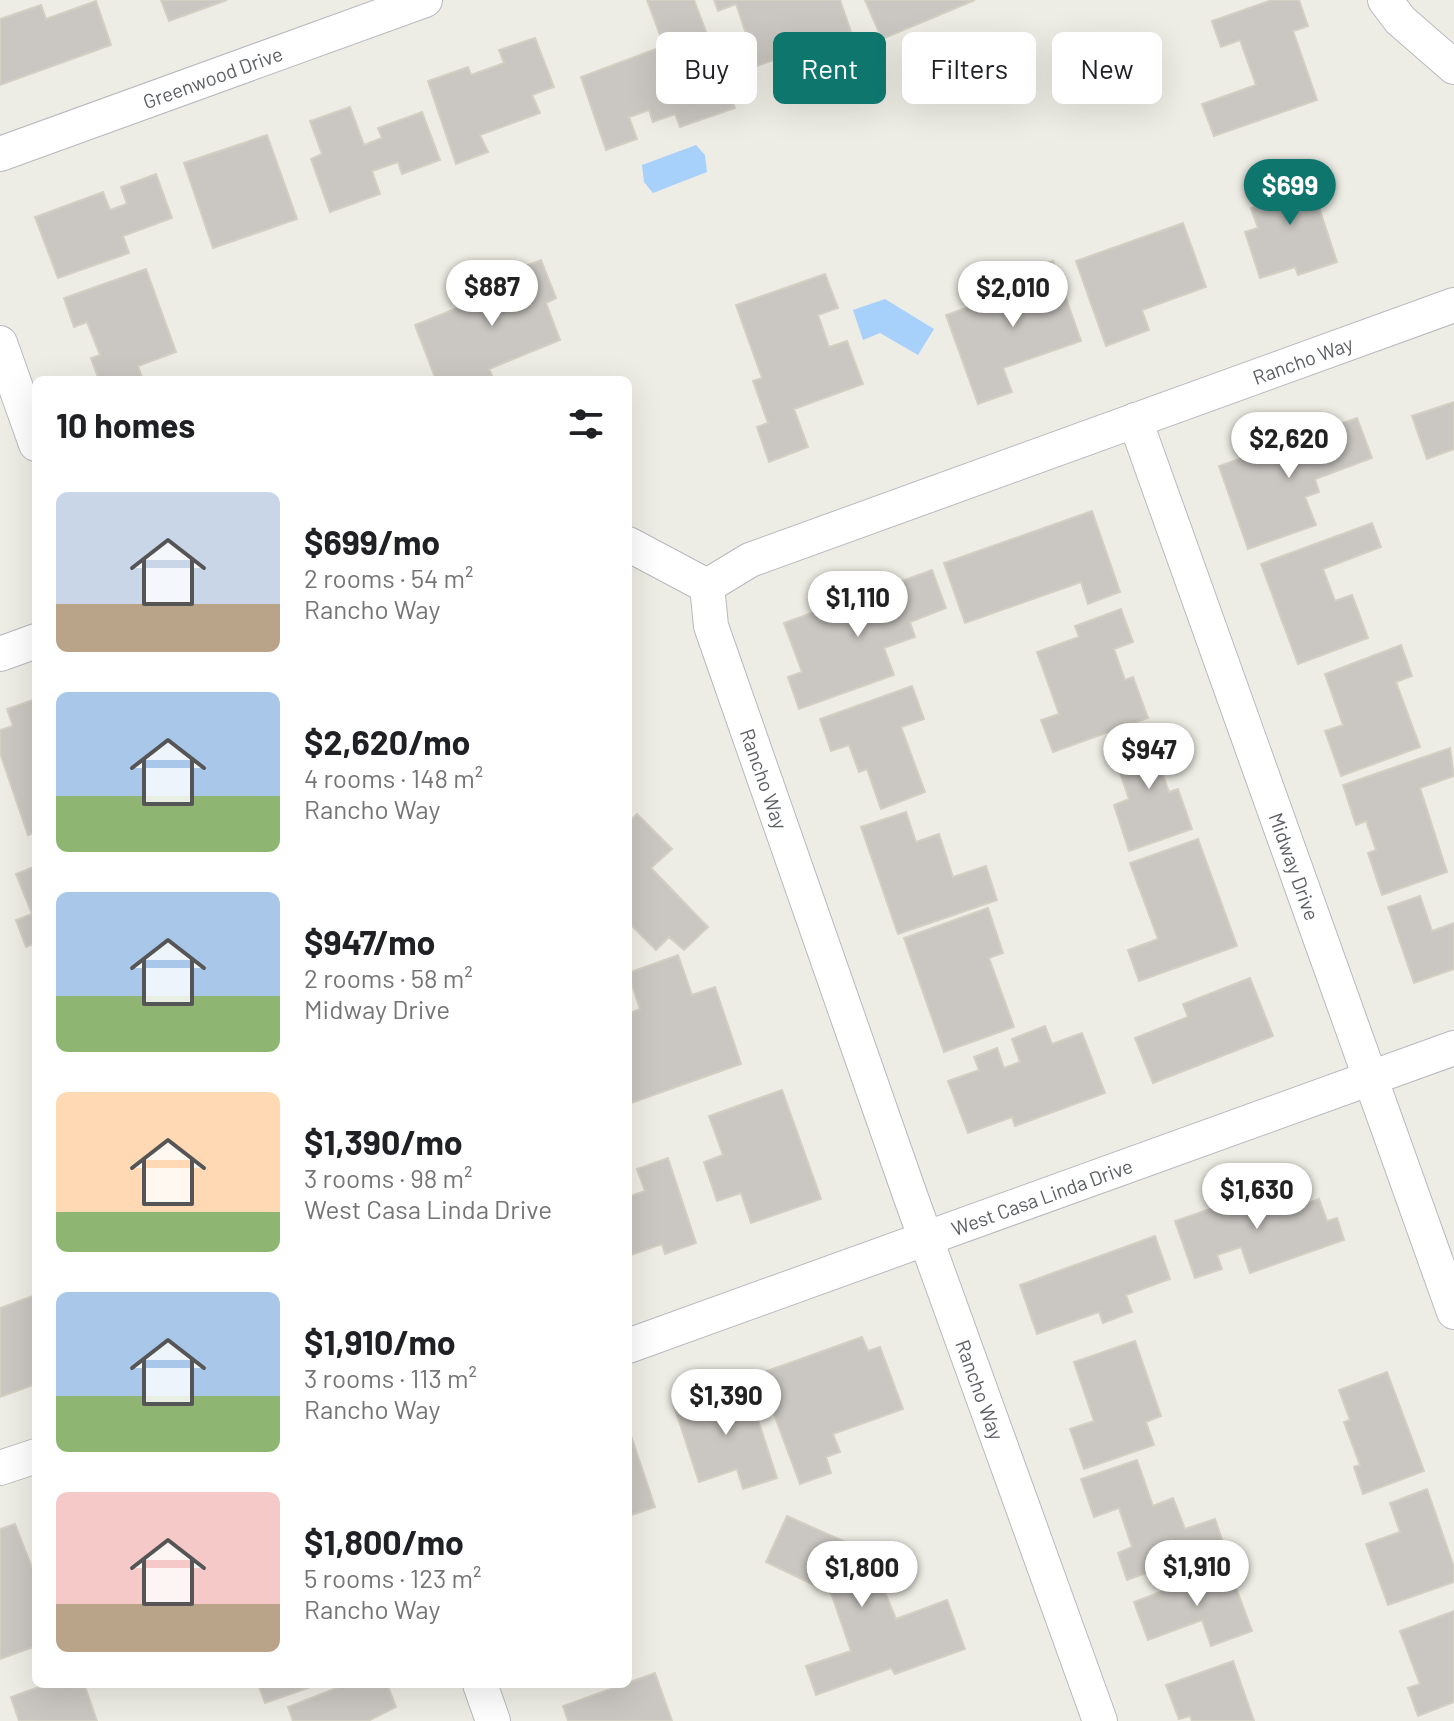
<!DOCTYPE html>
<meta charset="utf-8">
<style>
body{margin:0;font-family:Barlow,sans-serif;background:#f6f6f6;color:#202124;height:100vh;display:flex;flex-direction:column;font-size:30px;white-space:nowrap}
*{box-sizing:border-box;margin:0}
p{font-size:26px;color:#757577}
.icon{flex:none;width:44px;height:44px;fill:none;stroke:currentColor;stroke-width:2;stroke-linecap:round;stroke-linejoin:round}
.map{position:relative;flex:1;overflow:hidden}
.details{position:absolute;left:32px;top:376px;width:600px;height:1312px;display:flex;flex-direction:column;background:#fff;border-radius:12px;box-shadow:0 8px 32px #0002}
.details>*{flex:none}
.guide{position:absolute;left:656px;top:32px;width:678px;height:72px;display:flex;gap:16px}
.price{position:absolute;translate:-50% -68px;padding:0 18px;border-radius:28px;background:#fff;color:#222;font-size:26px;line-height:52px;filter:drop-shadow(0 2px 4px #0008)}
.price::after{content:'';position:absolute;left:50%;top:48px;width:24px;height:18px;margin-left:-12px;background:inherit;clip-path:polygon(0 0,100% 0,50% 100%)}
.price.active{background:#0f766e;color:#fff}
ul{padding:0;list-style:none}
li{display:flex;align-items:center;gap:24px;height:200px;padding:0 24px}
li span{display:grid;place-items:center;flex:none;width:224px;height:160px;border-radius:12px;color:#555}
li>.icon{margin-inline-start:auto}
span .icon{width:96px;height:96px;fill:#fffc;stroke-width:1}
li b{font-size:34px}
h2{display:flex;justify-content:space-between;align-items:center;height:96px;padding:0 24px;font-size:34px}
.tag{padding:0 28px;border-radius:12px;background:#fff;box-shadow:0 8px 32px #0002;font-size:28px;line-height:72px}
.tag.active{background:#0f766e;color:#fff}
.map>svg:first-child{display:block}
.water{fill:#a7d0fb}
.building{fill:#cac7c2;stroke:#d3cfc3;stroke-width:2}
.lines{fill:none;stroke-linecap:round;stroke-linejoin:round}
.minor-casing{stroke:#b7b9be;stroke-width:36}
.minor{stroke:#fff;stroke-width:34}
.labels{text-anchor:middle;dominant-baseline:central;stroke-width:7;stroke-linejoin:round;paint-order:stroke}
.street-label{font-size:20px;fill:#5c5f64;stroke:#fff}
</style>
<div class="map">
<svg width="1454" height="1721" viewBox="0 0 1454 1721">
<rect width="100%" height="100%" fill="#eeede5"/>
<path class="water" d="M696,145L705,155L707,172L653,193L644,182L642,165Z
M885,299L934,329L918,355L880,333L863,340L853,310Z"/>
<path class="building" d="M161,0H227L169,21Z
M647,0H694L735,108L680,127L675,114L653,122L649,110L629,117L637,139L606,150L581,77L664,46Z
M714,0H840L851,32L757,66L736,4L718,11Z
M865,0H975L882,39Z
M1272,0H1299L1308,26L1293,31L1317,100L1214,136L1202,104L1256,85L1240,40L1221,47L1212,21Z
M96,1L111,45L0,85V19L41,5L46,19Z
M535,38L554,87L532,95L540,113L480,135L488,152L456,164L428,81L468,67L471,75L504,63L499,50Z
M350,107L364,145L382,138L378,128L422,112L440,160L402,174L398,162L372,171L380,194L330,212L311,159L322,154L310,121Z
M267,135L297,219L213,248L184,163Z
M1304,162L1337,262L1298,275L1295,267L1260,278L1245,232L1258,228L1251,208L1274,200L1266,174Z
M156,174L172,218L123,236L129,253L58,278L35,217L103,192L110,210L127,204L121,187Z
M1183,223L1206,287L1142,310L1149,330L1106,346L1076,261Z
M541,260L556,298L546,303L560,340L489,369L494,380H436L415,325L512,286L507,273Z
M1053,261L1081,341L1003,368L1012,392L978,404L946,315L1011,292L1006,277Z
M146,269L176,352L138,366L143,380H99L91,358L100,355L87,322L74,327L64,298Z
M825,274L838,308L818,315L829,347L847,341L863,384L794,409L808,447L769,462L757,427L768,423L753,381L762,378L736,305Z
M1454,402V449L1427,459L1412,416Z
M1357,418L1372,458L1315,479L1319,492L1305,497L1316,525L1248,549L1219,466Z
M1092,511L1120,592L1088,604L1081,582L965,623L944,563Z
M1372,523L1381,547L1323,569L1335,601L1352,595L1368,638L1298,664L1261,564Z
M932,570L946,608L910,622L915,637L884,648L894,675L799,709L788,677L802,672L784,623L825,608L829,618L858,608L855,598Z
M1121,609L1133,642L1114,649L1125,680L1133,677L1148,718L1053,752L1041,720L1059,714L1037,652L1079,637L1075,626Z
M1401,645L1412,676L1396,682L1420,747L1341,776L1325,731L1343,725L1325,674Z
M912,686L924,719L901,727L925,792L881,809L867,769L859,772L849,745L831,751L820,719Z
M36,699V832L28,835L0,753V730L13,726L7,709Z
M1162,724L1174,759L1159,764L1169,792L1178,789L1192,829L1129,851L1114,805L1129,799L1115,758L1127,753L1122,738Z
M1450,748L1454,776L1420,788L1447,872L1382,895L1368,853L1376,850L1366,821L1356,825L1343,785Z
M906,812L916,842L939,834L953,877L986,866L997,900L898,934L861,827Z
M637,814L672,849L651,868L708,927L684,950L669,937L656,950L628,922V823Z
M1198,839L1237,946L1139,981L1128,950L1158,939L1130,863Z
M36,866V943L26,947L16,920L32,914L16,874Z
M1420,896L1432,931L1454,923V969L1414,983L1388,907Z
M988,908L1003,953L989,958L1014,1027L944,1052L904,938Z
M678,955L692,995L715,987L741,1064L628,1104V1014L640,1009L628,973Z
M1250,978L1273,1036L1153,1083L1135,1038L1188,1017L1183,1004Z
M1045,1026L1052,1044L1082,1033L1105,1093L1015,1126L1012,1117L968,1133L948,1081L979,1070L974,1057L997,1048L1004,1068L1020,1062L1012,1039Z
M782,1090L821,1199L751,1223L741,1193L717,1201L704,1162L723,1155L709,1116Z
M668,1158L696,1243L665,1254L662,1244L628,1256V1197L645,1191L637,1169Z
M1288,1182L1297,1207L1319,1199L1327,1221L1337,1218L1344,1240L1250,1273L1241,1247L1217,1255L1222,1269L1195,1278L1175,1221Z
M1155,1236L1170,1279L1126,1295L1132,1312L1103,1323L1099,1312L1037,1334L1020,1285Z
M36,1295V1384L0,1397V1308Z
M862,1337L868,1351L880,1347L903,1409L833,1434L840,1452L826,1457L831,1473L800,1484L759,1374Z
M1135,1341L1161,1416L1146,1422L1154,1445L1084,1469L1070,1429L1094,1421L1074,1362Z
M1387,1372L1424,1471L1363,1494L1354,1467L1360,1465L1344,1422L1350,1420L1339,1390Z
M746,1383L777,1478L743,1489L737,1469L699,1482L674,1406Z
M628,1427L655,1507L628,1516Z
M1137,1460L1153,1506L1173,1498L1185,1529L1215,1519L1224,1545L1127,1580L1118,1553L1132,1547L1119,1508L1094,1517L1081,1479Z
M1427,1489L1454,1567V1582L1388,1605L1366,1544L1400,1532L1390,1503Z
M787,1516L897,1565L884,1590L896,1619L947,1600L965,1649L895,1674L891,1668L816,1695L806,1666L851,1651L831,1593L766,1562Z
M15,1524L36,1578V1646L0,1659V1529Z
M1228,1566L1252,1631L1211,1646L1202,1620L1148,1640L1134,1602Z
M1454,1611V1702L1418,1716L1408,1688L1420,1684L1400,1631Z
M1233,1661L1254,1721H1192L1190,1716L1179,1719L1166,1685Z
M655,1673L672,1721H568L563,1706Z
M47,1684H84L97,1721H19L11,1697Z
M258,1684H319L265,1703Z
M347,1684H387L396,1707L368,1721H293L288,1707Z"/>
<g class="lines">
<g class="minor-casing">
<g id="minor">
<path d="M1385,0L1400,20L1454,67"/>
<path id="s1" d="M0,154L425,0"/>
<path d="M0,343L36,444"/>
<path id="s2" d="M1135,420L1454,1312"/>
<path d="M628,544L707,586"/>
<path id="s3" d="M707,586L711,626L910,1195L1100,1721"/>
<path id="s4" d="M707,586L750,560L1454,305"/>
<path d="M0,654L36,641"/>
<path id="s5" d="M628,1346L1454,1048"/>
<path d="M0,1468L36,1456"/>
<path d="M480,1684L493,1721"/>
</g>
</g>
<use href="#minor" class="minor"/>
</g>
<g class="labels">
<g class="street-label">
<text stroke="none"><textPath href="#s1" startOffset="226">Greenwood Drive</textPath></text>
<text stroke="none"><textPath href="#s4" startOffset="638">Rancho Way</textPath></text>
<text stroke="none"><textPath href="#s3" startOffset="202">Rancho Way</textPath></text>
<text stroke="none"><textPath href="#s2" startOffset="474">Midway Drive</textPath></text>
<text stroke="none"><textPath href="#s5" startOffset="440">West Casa Linda Drive</textPath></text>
<text stroke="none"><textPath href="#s3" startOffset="850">Rancho Way</textPath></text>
</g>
</g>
</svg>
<b class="price active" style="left:1290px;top:227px">$699</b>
<b class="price" style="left:492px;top:328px">$887</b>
<b class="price" style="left:1013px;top:329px">$2,010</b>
<b class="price" style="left:1289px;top:480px">$2,620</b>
<b class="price" style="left:858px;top:639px">$1,110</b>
<b class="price" style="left:1149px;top:791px">$947</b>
<b class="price" style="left:1257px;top:1231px">$1,630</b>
<b class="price" style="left:726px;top:1437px">$1,390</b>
<b class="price" style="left:1197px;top:1608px">$1,910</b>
<b class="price" style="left:862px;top:1609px">$1,800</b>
<div class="guide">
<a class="tag">Buy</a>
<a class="tag active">Rent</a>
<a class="tag">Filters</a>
<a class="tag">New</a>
</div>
<section class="details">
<h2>10 homes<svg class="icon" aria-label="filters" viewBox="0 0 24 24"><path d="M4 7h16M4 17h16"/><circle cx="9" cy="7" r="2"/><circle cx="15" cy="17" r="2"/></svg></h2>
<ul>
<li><span style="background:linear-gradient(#c9d6e8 70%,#b9a48a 0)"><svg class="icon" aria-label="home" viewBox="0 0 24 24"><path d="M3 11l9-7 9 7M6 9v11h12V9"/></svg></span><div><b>$699/mo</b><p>2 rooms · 54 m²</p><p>Rancho Way</p></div></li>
<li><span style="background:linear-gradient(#a9c7e8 65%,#8fb573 0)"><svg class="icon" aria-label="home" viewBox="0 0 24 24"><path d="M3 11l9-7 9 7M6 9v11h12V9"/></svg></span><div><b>$2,620/mo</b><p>4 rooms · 148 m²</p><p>Rancho Way</p></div></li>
<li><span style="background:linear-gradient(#a9c7e8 65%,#8fb573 0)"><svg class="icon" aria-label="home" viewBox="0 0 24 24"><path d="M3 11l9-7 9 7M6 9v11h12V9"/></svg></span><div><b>$947/mo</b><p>2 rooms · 58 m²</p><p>Midway Drive</p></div></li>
<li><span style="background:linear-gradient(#ffd9b3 75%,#8fb573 0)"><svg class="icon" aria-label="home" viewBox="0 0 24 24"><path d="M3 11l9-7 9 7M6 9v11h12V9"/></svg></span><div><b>$1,390/mo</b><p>3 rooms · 98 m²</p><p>West Casa Linda Drive</p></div></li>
<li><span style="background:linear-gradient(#a9c7e8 65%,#8fb573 0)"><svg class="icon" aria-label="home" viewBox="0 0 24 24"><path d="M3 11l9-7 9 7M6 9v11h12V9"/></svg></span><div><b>$1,910/mo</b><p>3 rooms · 113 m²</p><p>Rancho Way</p></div></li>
<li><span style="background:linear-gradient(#f6c9c9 70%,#b9a48a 0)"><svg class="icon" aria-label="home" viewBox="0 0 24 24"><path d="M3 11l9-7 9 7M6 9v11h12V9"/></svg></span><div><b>$1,800/mo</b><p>5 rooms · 123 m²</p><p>Rancho Way</p></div></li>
</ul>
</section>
</div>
